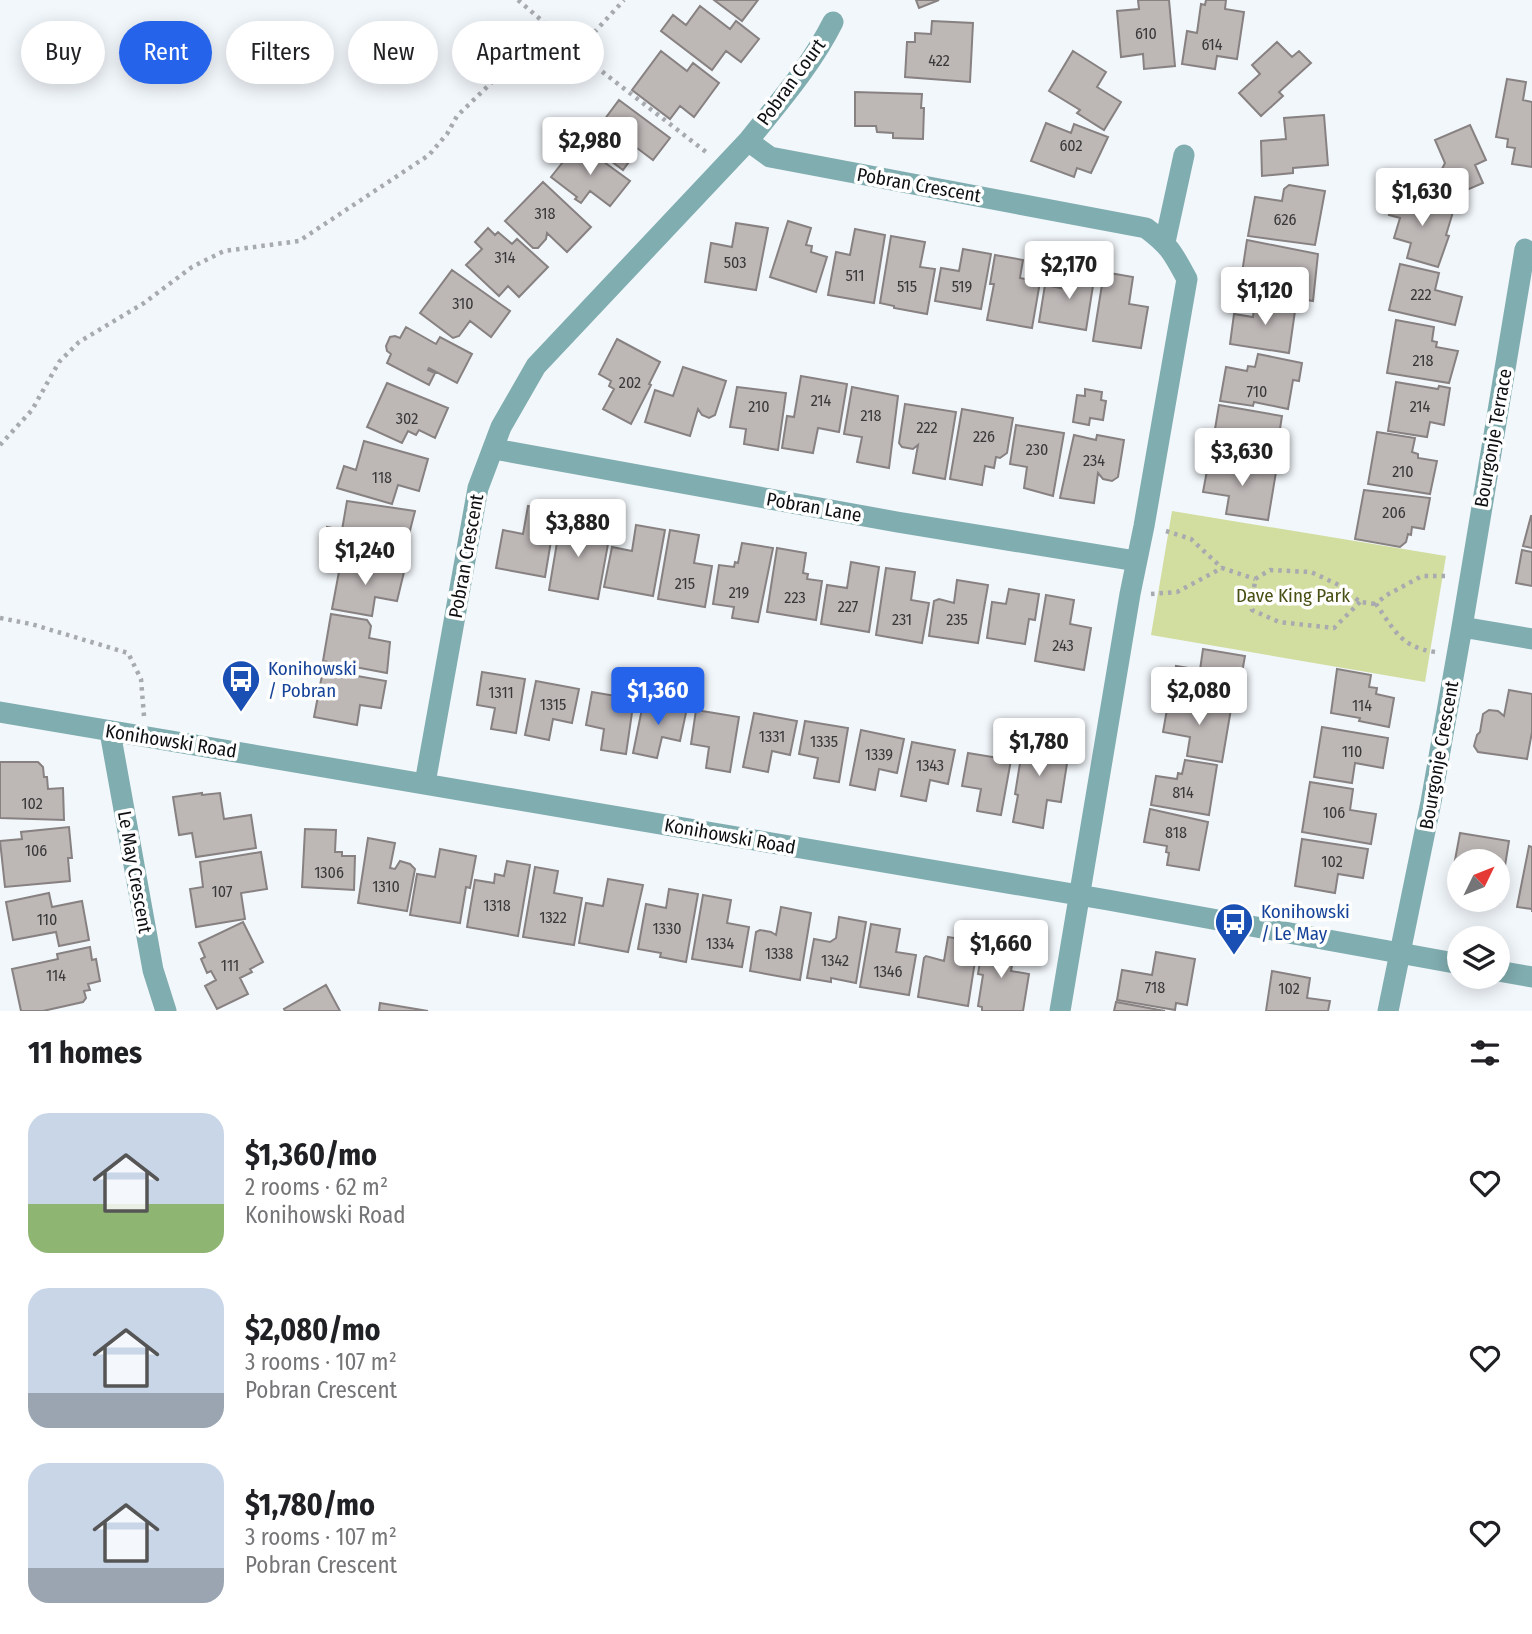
<!DOCTYPE html>
<meta charset="utf-8">
<style>
body{margin:0;font-family:"Fira Sans Condensed",sans-serif;background:#f6f6f6;color:#202124;height:100vh;display:flex;flex-direction:column;font-size:26px;white-space:nowrap}
*{box-sizing:border-box;margin:0}
p{font-size:23px;color:#757577}
.icon{flex:none;width:38px;height:38px;fill:none;stroke:currentColor;stroke-width:2;stroke-linecap:round;stroke-linejoin:round}
.map{position:relative;height:1011px;overflow:hidden}
.panel{display:flex;flex-direction:column;background:#fff;flex:1}
.panel>*{flex:none}
.banner{position:absolute;left:21px;top:21px;width:700px;height:63px;display:flex;gap:14px}
.needle{width:46px;rotate:47deg}
.controls{position:absolute;left:1447px;top:849px;display:grid;gap:14px}
.controls a{display:grid;place-items:center;width:63px;height:63px;border-radius:50%;background:#fff;box-shadow:0 4px 18px #0003;font-size:35px}
.price{position:absolute;translate:-50% -60px;padding:0 16px;border-radius:7px;background:#fff;color:#222;font-size:23px;line-height:46px;filter:drop-shadow(0 2px 4px #0008)}
.price::after{content:'';position:absolute;left:50%;top:42px;width:21px;height:16px;margin-left:-10px;background:inherit;clip-path:polygon(0 0,100% 0,50% 100%)}
.price.on{background:#2563eb;color:#fff}
ul{padding:0;list-style:none}
li{display:flex;align-items:center;gap:21px;height:175px;padding:0 28px}
li span{display:grid;place-items:center;flex:none;width:196px;height:140px;border-radius:21px;color:#555}
li>.icon{margin-inline-start:auto}
span .icon{width:84px;height:84px;fill:#fffc;stroke-width:1}
li b{font-size:30px}
h2{display:flex;justify-content:space-between;align-items:center;height:84px;padding:0 28px;font-size:30px}
.chip{padding:0 24px;border-radius:32px;background:#fff;box-shadow:0 4px 18px #0003;font-size:24px;line-height:63px}
.chip.on{background:#2563eb;color:#fff}
.map>svg:first-child{display:block}
.green{fill:#d2dda0}
.building{fill:#bdb7b6;stroke:#878181;stroke-width:2}
.lines{fill:none;stroke-linecap:round;stroke-linejoin:round}
.path{stroke:#a7aaae;stroke-width:4.5;stroke-dasharray:3.5 5;stroke-linecap:butt}
.minor{stroke:#80adb0;stroke-width:21}
.labels{text-anchor:middle;dominant-baseline:central;stroke-width:7;stroke-linejoin:round;paint-order:stroke}
.number-label{font-size:16px;fill:#3a393a}
.street-label{font-size:19px;fill:#0e0f11;stroke:#fff}
.park-label{font-size:19px;fill:#485014;stroke:#fff}
.transit-label{font-size:19px;fill:#164399;stroke:#fff;text-anchor:start}
</style>
<div class="map">
<svg width="1532" height="1011" viewBox="0 0 1532 1011">
<rect width="100%" height="100%" fill="#f2f7fb"/>
<path class="green" d="M1172,511L1446,556L1425,682L1151,635Z"/>
<path class="building" d="M714,0H758L742,21Z
M916,0H939L919,8Z
M1138,0H1169L1175,66L1144,69L1143,54L1121,57L1117,11L1139,9Z
M1206,0H1226L1225,9L1244,12L1237,59L1217,56L1215,69L1182,64L1187,31L1197,33L1201,4L1205,5Z
M700,6L730,29L736,21L759,39L741,62L726,51L712,70L661,31L673,15L686,25Z
M932,21L973,23L970,82L905,77L907,42H915V33L931,34Z
M1277,42L1292,57L1299,51L1311,63L1279,92L1283,96L1261,116L1239,93L1260,74L1252,65Z
M661,51L687,71L693,63L719,83L694,117L680,106L670,119L632,90Z
M1073,51L1106,72L1097,87L1121,102L1104,130L1077,113L1080,110L1049,91Z
M1507,79L1526,82L1523,100L1532,102V167L1512,164L1515,148L1507,147L1508,139L1496,137Z
M855,92L922,94L921,108H924L923,139L893,138V133L877,132L876,126H855Z
M619,100L670,138L653,160L637,148L634,151L636,152L623,170L587,143Z
M1324,115L1328,165L1293,168V173L1262,176L1261,141L1286,139L1284,118Z
M1046,123L1071,133L1074,124L1108,137L1091,173L1077,168L1074,177L1031,161Z
M1470,125L1486,160L1475,165L1483,183L1455,195L1442,169L1445,163L1435,140Z
M578,143L630,181L610,206L590,191L581,203L575,199L577,197L551,177Z
M543,182L591,227L567,252L547,233L546,239L538,248H533L505,221Z
M1289,185L1325,191L1315,245L1248,236L1255,197L1282,201L1284,189Z
M1396,192L1442,205L1441,208L1453,212L1446,235L1449,236L1438,267L1407,258L1411,243L1394,238L1400,218L1389,215Z
M788,221L811,228L806,245L812,246L811,252L827,257L816,292L770,277Z
M736,223L768,228L756,290L705,282L711,243L732,247Z
M488,228L495,235L498,232L512,244L517,239L548,267L519,297L508,286L499,296L466,265L482,249L475,242Z
M855,229L885,235L874,303L828,295L836,252L850,255Z
M891,236L925,242L920,267L935,269L927,314L894,308V306L880,303Z
M1247,240L1318,254L1313,301L1256,291L1259,276L1242,273Z
M963,249L991,254L981,309L935,301L941,268L959,271Z
M995,255L1023,260L1020,278L1040,282L1032,328L987,320L994,284H990Z
M1400,264L1439,273L1435,290L1462,297L1455,325L1389,310Z
M1069,269L1095,273L1086,330L1039,322L1045,285L1066,289Z
M452,270L510,311L491,337L470,321L459,336L453,338L420,313Z
M1104,272L1133,277L1129,304L1148,307L1141,348L1093,341Z
M1255,298L1296,304L1289,353L1230,344L1234,314L1253,317Z
M1396,320L1434,327L1432,341L1437,342L1436,347L1458,351L1449,383L1387,373Z
M406,327L436,344L440,337L472,354L457,383L429,368L428,370L435,373L429,385L387,363L391,354L387,351L386,346L390,337L395,336L400,338Z
M617,339L660,362L649,384L651,385L631,424L603,409L614,389L609,386L611,381L599,374Z
M1258,354L1302,363L1299,381L1293,380L1288,409L1254,402L1253,406L1220,401L1226,367L1247,371L1248,366L1255,367Z
M683,367L726,381L715,415L709,418L702,415L698,409L690,436L645,422L655,390L673,396Z
M801,376L847,384L839,432L818,428L813,453L782,448L787,416L794,417Z
M1396,382L1438,389L1439,386L1450,388L1444,425L1430,422L1427,437L1388,431Z
M387,383L448,408L435,438L419,430L416,435L408,431L402,443L367,427Z
M737,387L786,393L778,450L744,444L746,429L730,427Z
M852,387L898,396L889,468L857,462L862,437L844,434Z
M1085,389L1102,392L1101,400L1106,401L1103,420L1090,418L1089,425L1073,422L1077,395L1085,396Z
M905,404L956,412L945,479L913,473L918,445L913,449L902,447L899,443Z
M1219,405L1282,416L1274,467L1234,460L1238,439L1214,435Z
M962,409L1013,418L1007,453L1000,458L996,457L994,468L985,466L982,485L950,479Z
M1016,425L1064,433L1053,496L1024,488L1027,467L1010,464Z
M1377,432L1415,438L1412,452L1418,454V458L1437,461L1430,494L1368,484Z
M1074,435L1096,440L1097,435L1124,440L1118,477L1112,481L1103,479L1098,473L1094,503L1060,498Z
M364,441L428,459L419,491L398,485L392,504L337,488L344,466L356,470Z
M1209,460L1276,472L1268,520L1226,514L1229,496L1203,492Z
M1364,490L1430,498L1424,529L1412,527L1411,535L1408,534L1406,542L1400,547L1355,539Z
M347,501L415,511L407,542L384,537L380,559L323,549L327,527L342,530Z
M528,506L556,511L545,577L496,568L503,530L523,534Z
M562,513L594,518L590,541L608,544L598,599L549,590Z
M1531,516H1532V548L1523,546Z
M636,525L665,530L653,596L604,587L612,547L632,551Z
M670,530L699,535L694,563L712,566L705,607L658,599Z
M742,543L773,548L758,622L732,618L734,607L713,604L719,565L734,567L735,562L738,563Z
M777,548L806,553L803,573L808,574L807,579L822,581L816,620L767,612Z
M1522,550L1532,552V586L1516,583Z
M341,561L404,572L397,601L375,597L372,616L332,609Z
M851,562L879,567L869,632L821,624L827,585L847,588Z
M886,568L915,572L911,600L929,603L922,643L876,635Z
M957,580L988,585L978,643L929,636L934,601L939,599L954,603Z
M1009,589L1039,594L1035,620L1029,619L1025,644L987,638L992,602L1006,604Z
M1046,595L1074,600L1070,624L1091,628L1084,670L1035,661Z
M331,614L367,620L371,626L369,638L390,642L387,673L323,661Z
M1203,649L1245,656L1236,706L1171,695L1176,666L1200,670Z
M1337,669L1371,675L1369,687L1377,688L1376,694L1394,698L1389,727L1359,721L1360,718L1331,713Z
M323,670L386,681L381,708L360,705L357,725L314,717Z
M482,672L525,679L516,733L491,729L495,708L477,705Z
M536,681L579,689L572,723L553,719L549,740L525,735Z
M1509,690L1532,694V732L1527,759L1478,752L1474,746L1477,735L1480,732L1483,714L1489,710L1498,711L1504,716Z
M592,692L634,699L626,754L601,750L604,729L586,725Z
M1169,698L1231,709L1222,762L1187,756L1190,737L1163,732Z
M644,699L687,708L680,741L662,737L657,758L633,753Z
M696,710L739,717L730,772L706,768L709,747L691,744Z
M754,713L797,721L790,755L772,751L768,772L743,767Z
M805,721L848,728L839,782L814,778L818,758L799,754Z
M1322,727L1388,738L1383,768L1355,763L1352,783L1314,777Z
M861,730L904,739L897,773L879,769L875,790L850,785Z
M1021,735L1070,744L1061,802L1047,800L1043,828L1013,822L1018,795L1015,794L1021,757H1018Z
M912,742L955,750L948,784L930,780L926,801L901,796Z
M968,753L1011,760L1001,815L977,811L981,789L962,786Z
M1185,760L1217,765L1209,815L1151,805L1156,776L1177,779L1178,773L1182,774Z
M0,762H38L43,767L44,777H47L48,789L63,788L64,820L0,818Z
M1310,782L1353,789L1350,810L1376,814L1371,844L1302,832Z
M202,793V795L220,793L224,819L251,815L256,848L196,857L192,833L179,835L173,797Z
M1150,809L1208,822L1199,870L1167,865L1169,853L1166,852L1167,846L1144,842Z
M69,827L72,858H68L70,881L5,887L0,841L22,839L21,832Z
M305,829L336,830L335,852H342V856H355L354,890L302,887Z
M1460,833L1509,841L1499,903L1470,901L1498,900V861H1460V876L1457,875L1453,871Z
M368,838L395,843L390,868L395,869L400,861L410,864L415,869L407,911L358,903Z
M1302,839L1368,849L1363,878L1338,874L1335,893L1295,886Z
M1529,846L1532,847V912V909L1517,907Z
M440,849L476,856L470,888L466,887L460,923L410,915L417,874L435,877Z
M261,852L267,889L241,893L245,919L196,927L190,889L203,887L200,862Z
M507,861L530,865L518,936L467,927L475,880L494,883L495,874L504,876Z
M535,867L558,871L554,893L582,898L574,945L523,937Z
M608,879L643,885L628,952L579,943L586,903L603,906Z
M669,889L698,894L686,962L660,957L661,953L638,949L646,904L666,908Z
M49,893L52,907L82,901L89,940L59,946L56,932L13,940L6,902Z
M703,895L731,900L727,923L749,927L742,967L692,959Z
M781,907L811,913L800,980L750,971L756,932L760,930L771,932L776,935Z
M839,917L866,922L856,983L831,978V982L807,978L814,939L830,942L836,938Z
M243,922L263,962L250,969L252,972L240,978L248,994L217,1009L205,986L216,980L211,971L207,973L201,959L205,957L199,943Z
M871,924L900,929L896,952L916,955L909,995L860,987Z
M948,937L978,942L968,1006L918,997L924,958L926,956L944,961Z
M983,942L1015,948L1011,971L1029,974L1023,1011H982V1007L978,1006L983,975L978,974Z
M90,947L92,960L96,959L100,981L88,984L90,990L84,991L86,998L83,1002L43,1011H21L12,969L58,959L57,954Z
M1156,952L1195,959L1187,1005L1176,1003L1175,1010L1117,1000L1122,970L1152,975Z
M1272,971L1310,978L1307,998L1330,1001L1328,1011H1266Z
M326,985L340,1011H285L284,1009Z
M1116,1002L1165,1011H1114Z
M380,1003L428,1011H379Z"/>
<g class="lines">
<path class="path" d="M518,0L591,63L706,152
M577,51L624,0
M0,445L32,410L59,362L79,342L144,303L192,267L224,251L299,241L429,155L447,134L457,116L520,55L541,39L558,34
M1166,531L1191,539L1222,568
M1151,594L1177,592L1222,568L1255,579
M1360,602L1334,628L1279,622L1252,610L1255,579L1270,570L1311,572L1341,586L1360,602L1376,604
M0,618L31,624L128,653L141,679L144,716
M1435,652C1401,647 1395,631 1376,604L1385,596L1422,576H1447"/>
<path class="minor" d="M748,141C779,102 811,66 833,22
M1165,242L1184,155
M494,449L897,522L1136,561
M1462,627L1525,249
M0,712L1108,900L1460,964
M110,732L153,970L166,1011
M425,783L478,488L501,427L536,366L748,141L770,157L1146,228C1170,246 1173,253 1187,279L1144,526L1130,594L1060,1011
M1498,971L1532,977
M1388,1011L1431,802L1462,627L1532,639"/>
</g>
<defs>
<g id="bus-pin" transform="scale(2.0125)"><path d="M0 17L-7.5 6A9.5 9.5 0 1 1 7.5 6Z" fill="#1a4fb4" stroke="#fff"/><path d="M-5-6H5V4H4V6H2V4H-2V6H-4V4H-5ZM-3.5-4V0h7V-4ZM-3.5 1.2v1.5H-2V1.2ZM2 1.2v1.5H3.5V1.2Z" fill="#fff"/></g>
</defs>
<g fill-rule="evenodd">
<use href="#bus-pin" x="241" y="679"/>
<use href="#bus-pin" x="1234" y="922"/>
</g>
<g class="labels">
<g class="number-label">
<text x="1146" y="33">610</text>
<text x="1212" y="44">614</text>
<text x="939" y="60">422</text>
<text x="1071" y="145">602</text>
<text x="545" y="213">318</text>
<text x="1285" y="219">626</text>
<text x="505" y="257">314</text>
<text x="735" y="262">503</text>
<text x="855" y="275">511</text>
<text x="907" y="286">515</text>
<text x="962" y="286">519</text>
<text x="1421" y="294">222</text>
<text x="463" y="303">310</text>
<text x="1423" y="360">218</text>
<text x="630" y="382">202</text>
<text x="1257" y="391">710</text>
<text x="821" y="400">214</text>
<text x="759" y="406">210</text>
<text x="1420" y="406">214</text>
<text x="871" y="415">218</text>
<text x="407" y="418">302</text>
<text x="927" y="427">222</text>
<text x="984" y="436">226</text>
<text x="1037" y="449">230</text>
<text x="1094" y="460">234</text>
<text x="1403" y="471">210</text>
<text x="382" y="477">118</text>
<text x="1394" y="512">206</text>
<text x="685" y="583">215</text>
<text x="739" y="592">219</text>
<text x="795" y="597">223</text>
<text x="848" y="606">227</text>
<text x="902" y="619">231</text>
<text x="957" y="619">235</text>
<text x="1063" y="645">243</text>
<text x="501" y="692">1311</text>
<text x="553" y="704">1315</text>
<text x="1362" y="705">114</text>
<text x="772" y="736">1331</text>
<text x="824" y="741">1335</text>
<text x="1352" y="751">110</text>
<text x="879" y="754">1339</text>
<text x="930" y="765">1343</text>
<text x="1183" y="792">814</text>
<text x="32" y="803">102</text>
<text x="1334" y="812">106</text>
<text x="1176" y="832">818</text>
<text x="36" y="850">106</text>
<text x="1332" y="861">102</text>
<text x="329" y="872">1306</text>
<text x="386" y="886">1310</text>
<text x="222" y="891">107</text>
<text x="497" y="905">1318</text>
<text x="553" y="917">1322</text>
<text x="47" y="919">110</text>
<text x="667" y="928">1330</text>
<text x="720" y="943">1334</text>
<text x="779" y="953">1338</text>
<text x="835" y="960">1342</text>
<text x="230" y="965">111</text>
<text x="888" y="971">1346</text>
<text x="56" y="975">114</text>
<text x="1155" y="987">718</text>
<text x="1289" y="988">102</text>
</g>
<g class="street-label">
<text transform="translate(791 82) rotate(-54)">Pobran Court</text>
<text transform="translate(919 185) rotate(10)">Pobran Crescent</text>
<text transform="translate(1493 438) rotate(-80)">Bourgonje Terrace</text>
<text transform="translate(814 507) rotate(10)">Pobran Lane</text>
<text transform="translate(466 556) rotate(-80)">Pobran Crescent</text>
<text transform="translate(171 741) rotate(9)">Konihowski Road</text>
<text transform="translate(1439 755) rotate(-80)">Bourgonje Crescent</text>
<text transform="translate(730 836) rotate(10)">Konihowski Road</text>
<text transform="translate(135 872) rotate(80)">Le May Crescent</text>
</g>
<g class="park-label">
<text x="1293" y="595">Dave King Park</text>
</g>
<g class="transit-label">
<text x="268" y="668">Konihowski<tspan x="268" dy="22">/ Pobran</tspan></text>
<text x="1261" y="911">Konihowski<tspan x="1261" dy="22">/ Le May</tspan></text>
</g>
</g>
</svg>
<div class="controls">
<a><svg class="needle" viewBox="-14 -14 28 28"><path d="M0-13l5 13h-10z" fill="#e53935"/><path d="M0 13l5-13h-10z" fill="#757577"/></svg></a>
<a><svg class="icon" aria-label="layers" viewBox="0 0 24 24"><path d="M12 4l9 5-9 5-9-5zM3 14l9 5 9-5"/></svg></a>
</div>
<b class="price" style="left:590px;top:177px">$2,980</b>
<b class="price" style="left:1422px;top:228px">$1,630</b>
<b class="price" style="left:1069px;top:301px">$2,170</b>
<b class="price" style="left:1265px;top:327px">$1,120</b>
<b class="price" style="left:1242px;top:488px">$3,630</b>
<b class="price" style="left:578px;top:559px">$3,880</b>
<b class="price" style="left:365px;top:587px">$1,240</b>
<b class="price on" style="left:658px;top:727px">$1,360</b>
<b class="price" style="left:1199px;top:727px">$2,080</b>
<b class="price" style="left:1039px;top:778px">$1,780</b>
<b class="price" style="left:1001px;top:980px">$1,660</b>
<div class="banner">
<a class="chip">Buy</a>
<a class="chip on">Rent</a>
<a class="chip">Filters</a>
<a class="chip">New</a>
<a class="chip">Apartment</a>
</div>
</div>
<section class="panel">
<h2>11 homes<svg class="icon" aria-label="filters" viewBox="0 0 24 24"><path d="M4 7h16M4 17h16"/><circle cx="9" cy="7" r="2"/><circle cx="15" cy="17" r="2"/></svg></h2>
<ul>
<li><span style="background:linear-gradient(#c9d6e8 65%,#8fb573 0)"><svg class="icon" aria-label="home" viewBox="0 0 24 24"><path d="M3 11l9-7 9 7M6 9v11h12V9"/></svg></span><div><b>$1,360/mo</b><p>2 rooms · 62 m²</p><p>Konihowski Road</p></div><svg class="icon" aria-label="heart" viewBox="0 0 24 24"><path d="M12 20l-8-8c-3-5 5-10 8-4 3-6 11-1 8 4z"/></svg></li>
<li><span style="background:linear-gradient(#c9d6e8 75%,#9aa5b1 0)"><svg class="icon" aria-label="home" viewBox="0 0 24 24"><path d="M3 11l9-7 9 7M6 9v11h12V9"/></svg></span><div><b>$2,080/mo</b><p>3 rooms · 107 m²</p><p>Pobran Crescent</p></div><svg class="icon" aria-label="heart" viewBox="0 0 24 24"><path d="M12 20l-8-8c-3-5 5-10 8-4 3-6 11-1 8 4z"/></svg></li>
<li><span style="background:linear-gradient(#c9d6e8 75%,#9aa5b1 0)"><svg class="icon" aria-label="home" viewBox="0 0 24 24"><path d="M3 11l9-7 9 7M6 9v11h12V9"/></svg></span><div><b>$1,780/mo</b><p>3 rooms · 107 m²</p><p>Pobran Crescent</p></div><svg class="icon" aria-label="heart" viewBox="0 0 24 24"><path d="M12 20l-8-8c-3-5 5-10 8-4 3-6 11-1 8 4z"/></svg></li>
</ul>
</section>
